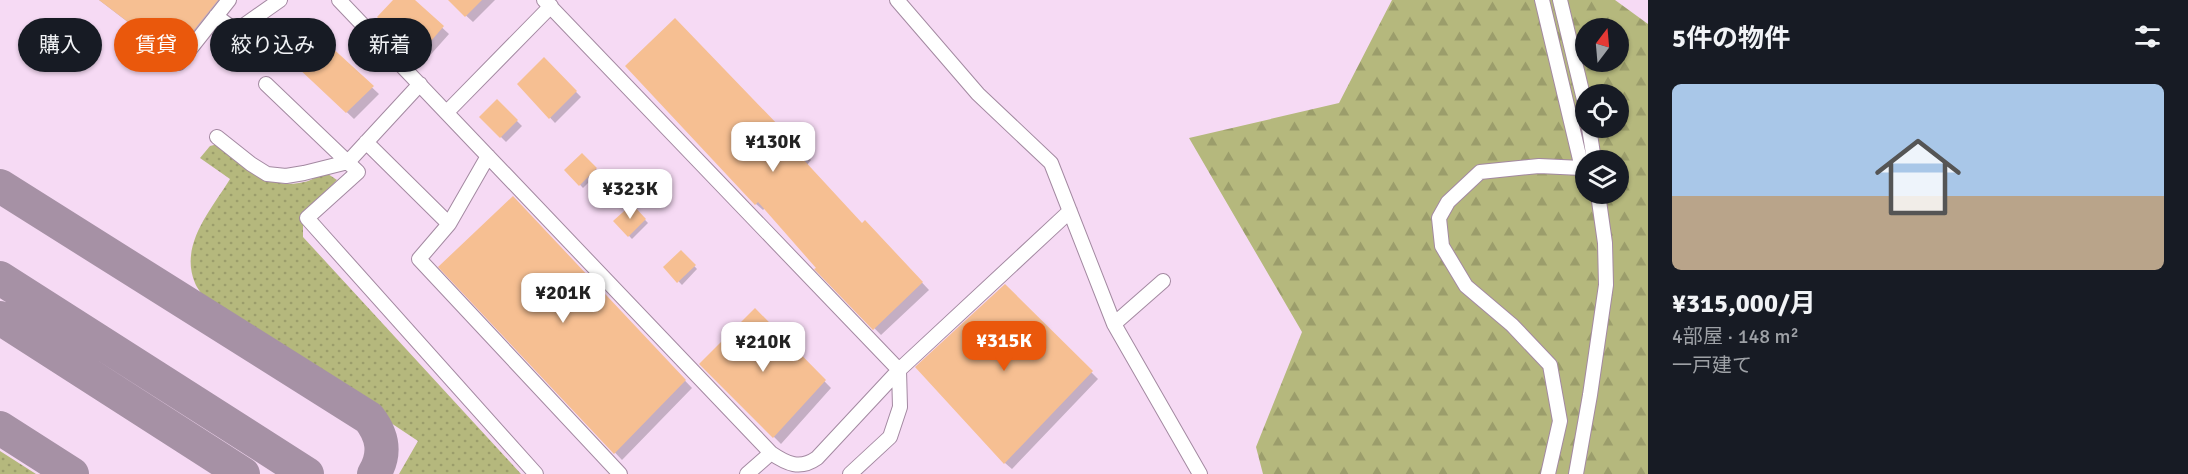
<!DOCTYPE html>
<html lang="ja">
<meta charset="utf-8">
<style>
body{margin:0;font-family:Signika,"Noto Sans JP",sans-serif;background:#20242c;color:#f1f3f6;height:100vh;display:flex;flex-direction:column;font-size:22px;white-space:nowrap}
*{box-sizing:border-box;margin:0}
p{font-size:20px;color:#9ea1a6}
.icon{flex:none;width:33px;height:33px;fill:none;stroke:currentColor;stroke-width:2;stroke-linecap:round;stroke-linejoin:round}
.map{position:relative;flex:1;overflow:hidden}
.panel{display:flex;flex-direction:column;background:#171b24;width:540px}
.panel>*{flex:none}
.guide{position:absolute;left:18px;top:18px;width:570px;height:54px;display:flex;gap:12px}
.needle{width:39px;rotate:16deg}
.fabs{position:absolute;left:1575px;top:18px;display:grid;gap:12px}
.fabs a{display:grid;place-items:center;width:54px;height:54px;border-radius:50%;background:#171b24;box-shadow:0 2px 4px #0004;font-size:30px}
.price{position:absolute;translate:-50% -51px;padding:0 14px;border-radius:12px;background:#fff;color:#222;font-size:20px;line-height:39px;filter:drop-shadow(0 2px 3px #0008)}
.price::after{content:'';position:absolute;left:50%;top:36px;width:18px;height:14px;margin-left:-9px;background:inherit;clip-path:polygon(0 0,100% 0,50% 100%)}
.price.selected{background:#ea580c;color:#fff}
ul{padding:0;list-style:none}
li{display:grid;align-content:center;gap:12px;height:318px;padding:0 24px}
li span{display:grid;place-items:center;height:186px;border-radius:9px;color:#555}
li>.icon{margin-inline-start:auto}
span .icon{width:108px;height:108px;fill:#fffc;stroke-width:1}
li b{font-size:26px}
h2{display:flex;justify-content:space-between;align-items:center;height:72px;padding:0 24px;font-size:26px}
.tag{padding:0 21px;border-radius:27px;background:#171b24;box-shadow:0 2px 4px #0004;font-size:21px;line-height:54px}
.tag.selected{background:#ea580c;color:#fff}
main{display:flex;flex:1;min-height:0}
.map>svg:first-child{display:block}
.grass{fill:url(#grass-dots)}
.forest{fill:url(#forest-firs);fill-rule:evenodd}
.shadow{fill:#0003}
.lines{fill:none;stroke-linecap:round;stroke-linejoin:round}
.taxiway{stroke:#a691a5;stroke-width:34}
.building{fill:#f6bf92}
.minor-casing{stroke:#a389a1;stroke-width:16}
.minor{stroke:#fff;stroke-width:14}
</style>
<main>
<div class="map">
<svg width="1648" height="474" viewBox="0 0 1648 474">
<defs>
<pattern id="grass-dots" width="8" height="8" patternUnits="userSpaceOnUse" patternTransform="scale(1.5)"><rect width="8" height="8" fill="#b5b87d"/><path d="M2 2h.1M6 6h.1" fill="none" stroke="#9b9d6b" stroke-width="1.8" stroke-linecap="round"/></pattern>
<pattern id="forest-firs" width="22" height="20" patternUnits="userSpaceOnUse" patternTransform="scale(1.5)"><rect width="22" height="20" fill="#b5b87d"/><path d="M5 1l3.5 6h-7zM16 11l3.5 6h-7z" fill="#9b9d6b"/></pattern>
</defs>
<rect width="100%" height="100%" fill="#f6daf4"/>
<path class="grass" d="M218,144C243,164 269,191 304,182C311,181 319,175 325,172L337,180L303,215V237L521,474H399L418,441L205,299C202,294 197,288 195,283C179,245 211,210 230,179L200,158L210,146Z
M0,451L36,474H0Z"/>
<path class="forest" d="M1392,0H1615L1648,24V474H1263L1256,447L1302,332L1189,138L1339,103ZM1586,28H1618V62H1586ZM1586,94H1618V128H1586ZM1586,160H1618V194H1586Z"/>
<path class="shadow" d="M99,0H229L180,62Z
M395,0H412L449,34L425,61L379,17Z
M449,0H495L473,22Z
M675,20L811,160L807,165L862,225L865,222L929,290L881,335L817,269L818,268L765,208L763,210L756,204Z
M306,26L379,94L354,119L282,50Z
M544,59L581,97L555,123L519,84Z
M497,101L522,126L506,142L481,117Z
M582,155L599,172L583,188L566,170Z
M632,206L648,223L632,239L615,221Z
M681,252L697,269L682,285L665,267Z
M441,267L631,324L692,388L622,460Z
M1005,286L1098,379L1012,469L1005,463Z
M755,311L831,388L781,444L702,364Z"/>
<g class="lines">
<path class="taxiway" d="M0,186L369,418C383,436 386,454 374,474
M0,278L307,474
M0,318L243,474
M0,428L72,474"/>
</g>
<path class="building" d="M99,0H218L173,56Z
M393,0H415L444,26L418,56L377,17Z
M448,0H482L465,17Z
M675,18L805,153L801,157L862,223L865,220L923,282L873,330L814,269L816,268L758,202L755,205L625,66Z
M306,24L374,86L346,113L279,50Z
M544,57L577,91L549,119L517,84Z
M497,99L518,120L500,138L479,117Z
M582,153L597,168L579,186L564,170Z
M513,196L686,380L614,454L438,267Z
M632,204L646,219L628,237L613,221Z
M681,250L696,265L677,283L663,267Z
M1005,284L1093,371L1004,464L915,367Z
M755,308L826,380L773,438L699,364Z"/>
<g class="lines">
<g class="minor-casing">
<path id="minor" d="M339,0L771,453C787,464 800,470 817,458L899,370L1070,211
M544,0L899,370L900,407L890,437L850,474
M897,0L978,94L1051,163L1114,324L1200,474
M1542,0L1582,168L1539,166L1480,172L1448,202L1439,218L1442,246L1466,286L1512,325L1550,365L1560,421L1548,474
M1560,0L1586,108
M216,16L236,31L280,0
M179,63L229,0
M266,84L358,172L307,218L536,474
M447,112L551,6
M1589,128L1594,160
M217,137L251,164L267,174L286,176L304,173L348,162L420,84
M366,142L449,224L419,259L620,474
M449,224L488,156
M1114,324L1163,281
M747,474L771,453
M1576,474L1590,395L1606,285L1605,243L1598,194"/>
</g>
<use href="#minor" class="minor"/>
</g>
</svg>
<div class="fabs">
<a><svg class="needle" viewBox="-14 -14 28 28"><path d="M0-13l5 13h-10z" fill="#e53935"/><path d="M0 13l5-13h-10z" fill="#9ea1a6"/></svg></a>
<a><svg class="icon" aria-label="locate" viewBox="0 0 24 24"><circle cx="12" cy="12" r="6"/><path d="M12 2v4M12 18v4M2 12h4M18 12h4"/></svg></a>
<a><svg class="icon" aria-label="layers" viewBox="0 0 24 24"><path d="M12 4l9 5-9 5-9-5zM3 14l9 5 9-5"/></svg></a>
</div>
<b class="price" style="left:773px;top:173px">¥130K</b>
<b class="price" style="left:630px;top:220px">¥323K</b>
<b class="price" style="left:563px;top:324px">¥201K</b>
<b class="price selected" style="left:1004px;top:372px">¥315K</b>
<b class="price" style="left:763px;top:373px">¥210K</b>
<div class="guide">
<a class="tag">購入</a>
<a class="tag selected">賃貸</a>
<a class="tag">絞り込み</a>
<a class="tag">新着</a>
</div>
</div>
<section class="panel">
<h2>5件の物件<svg class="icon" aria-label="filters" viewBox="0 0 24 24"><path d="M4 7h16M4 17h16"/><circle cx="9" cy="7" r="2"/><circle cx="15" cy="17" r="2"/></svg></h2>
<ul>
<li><span style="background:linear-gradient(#a9c7e8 60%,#b9a48a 0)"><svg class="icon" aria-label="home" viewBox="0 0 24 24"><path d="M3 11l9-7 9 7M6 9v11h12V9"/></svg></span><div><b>¥315,000/月</b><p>4部屋 · 148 m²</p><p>一戸建て</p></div></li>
</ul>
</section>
</main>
